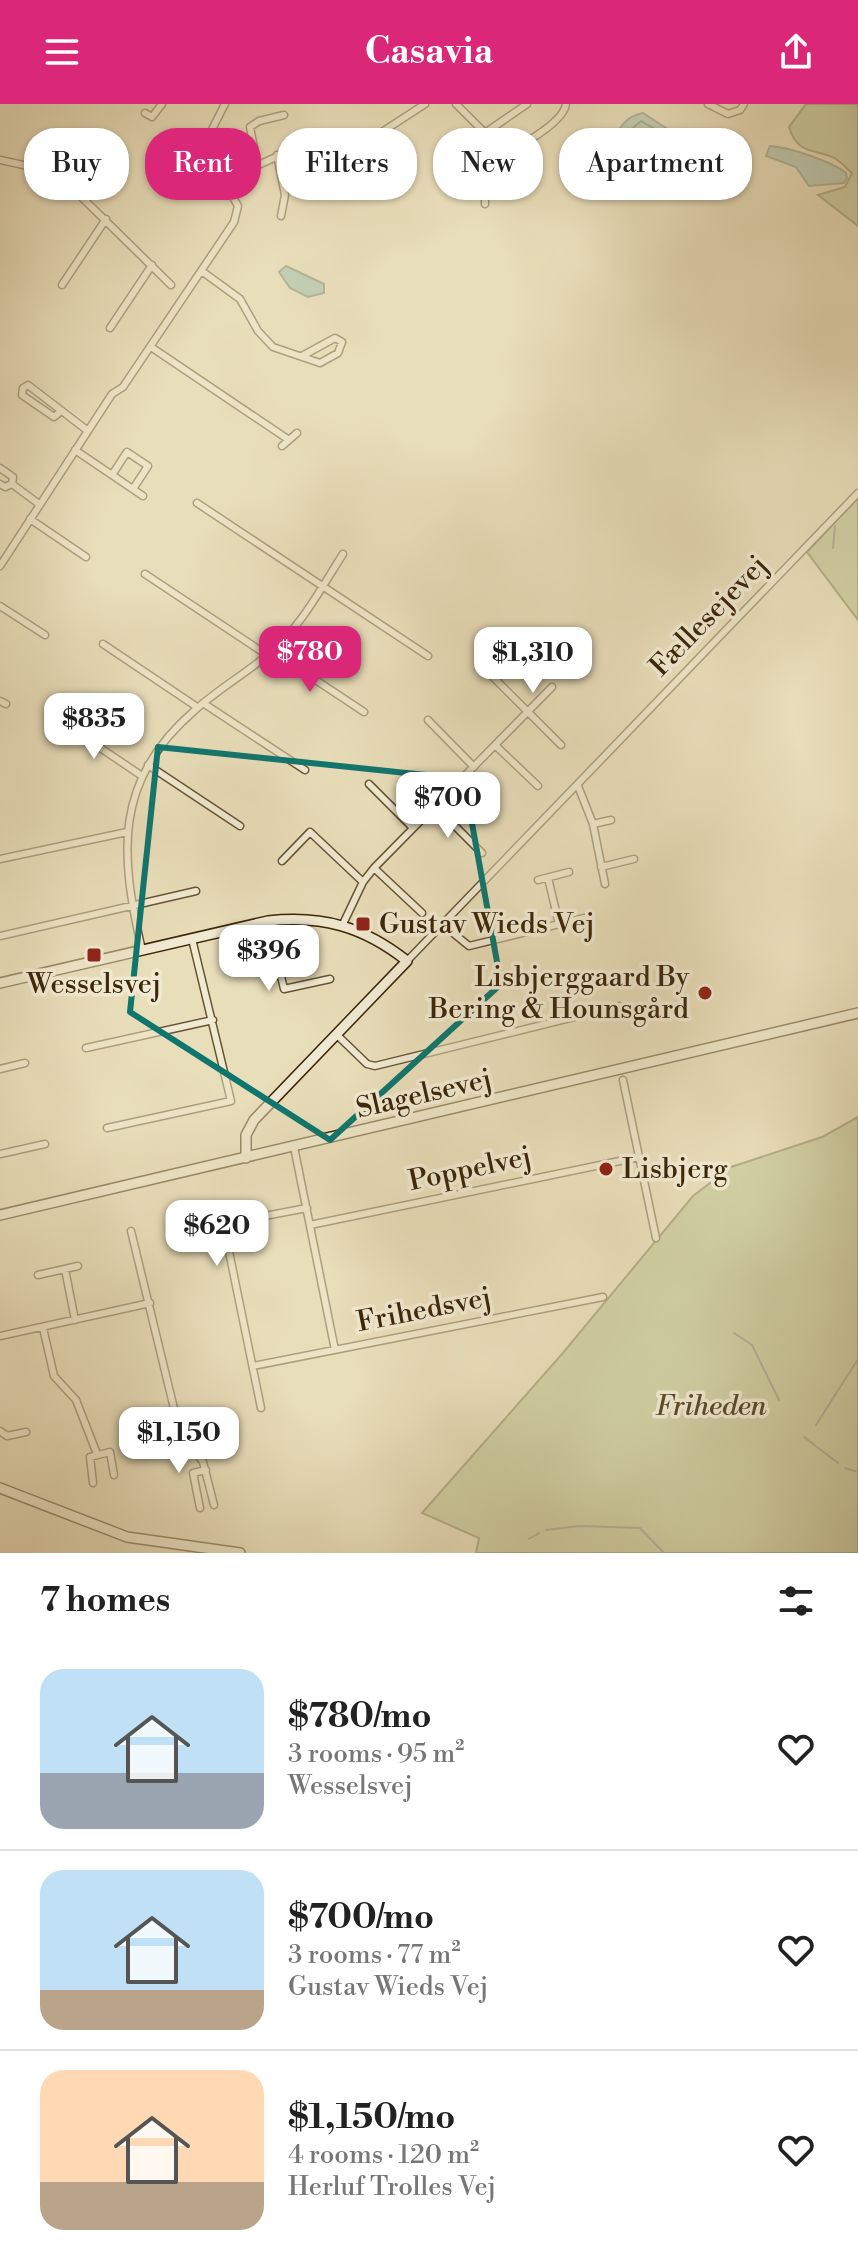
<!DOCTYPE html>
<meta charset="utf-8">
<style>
body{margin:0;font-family:"Libre Bodoni",serif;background:#f6f6f6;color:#222;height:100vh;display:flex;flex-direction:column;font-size:30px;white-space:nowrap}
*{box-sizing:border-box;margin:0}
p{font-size:26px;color:#767676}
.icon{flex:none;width:44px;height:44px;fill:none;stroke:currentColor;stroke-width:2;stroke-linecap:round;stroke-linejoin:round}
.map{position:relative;height:1449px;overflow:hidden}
.details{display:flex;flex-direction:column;background:#fff;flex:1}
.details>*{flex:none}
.top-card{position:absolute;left:24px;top:24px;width:810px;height:72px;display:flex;gap:16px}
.price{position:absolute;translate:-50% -68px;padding:0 18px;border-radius:16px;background:#fff;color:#222;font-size:26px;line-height:52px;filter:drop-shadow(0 2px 4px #0008)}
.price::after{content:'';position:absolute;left:50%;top:48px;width:24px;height:18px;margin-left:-12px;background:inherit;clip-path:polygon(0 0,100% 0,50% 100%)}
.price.on{background:#db2777;color:#fff}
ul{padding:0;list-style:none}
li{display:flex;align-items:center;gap:24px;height:200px;padding:0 40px}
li+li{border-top:2px solid #e0e0e0}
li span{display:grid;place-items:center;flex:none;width:224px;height:160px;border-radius:24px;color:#555}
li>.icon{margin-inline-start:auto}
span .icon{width:96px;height:96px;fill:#fffc;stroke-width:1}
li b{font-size:34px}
h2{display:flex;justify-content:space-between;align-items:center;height:96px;padding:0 40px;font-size:34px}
.chip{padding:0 28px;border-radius:32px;background:#fff;box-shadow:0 2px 6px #0004;font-size:28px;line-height:72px}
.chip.on{background:#db2777;color:#fff}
header{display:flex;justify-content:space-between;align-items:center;height:104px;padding:0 40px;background:#db2777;color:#fff;font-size:36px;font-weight:700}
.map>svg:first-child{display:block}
.green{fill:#b7c18f;stroke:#79744c;stroke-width:2}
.water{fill:#97bcb0;stroke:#72806d;stroke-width:2}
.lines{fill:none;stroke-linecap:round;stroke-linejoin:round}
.shore{stroke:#69715c;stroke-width:2}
.stream{stroke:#72806d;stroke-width:2}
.street-casing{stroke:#665435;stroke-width:9}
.secondary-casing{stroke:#3b2609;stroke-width:12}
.street{stroke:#f1ead2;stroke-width:6}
.secondary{stroke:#f1ead2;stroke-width:9}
.marked{fill:none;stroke:#0f766e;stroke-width:6;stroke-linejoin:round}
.poi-dot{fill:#8f2418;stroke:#f1ead2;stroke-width:3}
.labels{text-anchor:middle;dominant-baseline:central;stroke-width:7;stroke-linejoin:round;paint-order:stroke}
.street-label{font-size:28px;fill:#3b2609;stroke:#f1ead2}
.poi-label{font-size:28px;fill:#3b2609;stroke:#f1ead2;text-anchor:start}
.park-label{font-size:28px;font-style:italic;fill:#5a4d2a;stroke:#f1ead2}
</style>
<header><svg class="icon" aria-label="menu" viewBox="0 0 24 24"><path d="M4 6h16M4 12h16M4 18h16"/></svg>Casavia<svg class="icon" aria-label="share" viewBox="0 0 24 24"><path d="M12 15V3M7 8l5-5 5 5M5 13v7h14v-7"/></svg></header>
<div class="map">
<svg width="858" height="1449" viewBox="0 0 858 1449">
<rect width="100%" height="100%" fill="#e9deba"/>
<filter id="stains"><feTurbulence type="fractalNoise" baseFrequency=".0025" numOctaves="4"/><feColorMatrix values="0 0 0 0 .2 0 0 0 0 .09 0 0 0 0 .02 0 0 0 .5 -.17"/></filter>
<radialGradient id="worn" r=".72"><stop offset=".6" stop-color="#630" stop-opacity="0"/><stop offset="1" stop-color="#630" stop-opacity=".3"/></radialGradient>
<path class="green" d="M806,0H858V122L818,91L845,83L852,69C847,65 842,59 836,55C817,44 798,53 789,23Z
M858,394V516L807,448Z
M858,1013V1449H476L479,1434L422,1409L562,1250L693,1092L731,1063L822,1033Z"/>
<path class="water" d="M643,9L692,41V48L667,42L649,51L627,47L616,39C616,23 628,12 643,9Z
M770,42C789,43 833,58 846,69L847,74L844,79L809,82L796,63L766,52Z
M286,162L324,180V189L308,193L290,184L279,168Z"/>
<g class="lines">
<path class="shore" d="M641,17L662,29V35L647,43L626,36L625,31Z"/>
<path class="stream" d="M833,444L835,422
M734,1229L752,1241L779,1296
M816,1321L858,1255
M804,1333L838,1359
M845,1364L858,1368
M546,1426L579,1422L640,1424L664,1449
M529,1435L539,1429"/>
<g class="street-casing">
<path id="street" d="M456,0L485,29V100
M708,0L728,10L740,6L744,0
M145,9L152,13L162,0
M485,29L527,0
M277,51L285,91L281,112
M0,56L56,68L171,181
M257,59L250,23L259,17L284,11
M484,59C504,51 563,22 566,0
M223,77L287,48L356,37L382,28L425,0
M203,168L240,195L258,227L273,243L320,259L338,249L342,238L335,234L302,252
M62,181L106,115
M110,224L152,161
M151,243L289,336
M60,308L54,313L22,291L23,284L28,281L88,327
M282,342L297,329
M75,346L112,371L127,348L148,362L133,385
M0,364L13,373L12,380L39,400
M112,371L143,392
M0,380L5,383L12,380
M197,399L428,552
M30,415L86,453
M0,462L112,290L123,283L234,118L238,102L204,41L225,0
M145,470L267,551
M0,502L45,531
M103,540L197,603
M272,547L364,608
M483,563L561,641
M0,597L6,600
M203,599L305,666
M428,616L474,663
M62,618L142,672
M495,641L538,682
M148,661L240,722
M369,680L413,724
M578,682L593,720L605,780
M435,702L482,749
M593,720L611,716
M0,755L127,728
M282,757L310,728L363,778
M601,763L634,755
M374,764L422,809
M548,774L559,820
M538,776L569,768
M268,817L284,885L330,875
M343,820L363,778L374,764L552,583
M442,820L469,842L584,814
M0,832L196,787
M142,846C120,751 113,677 194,607C218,585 247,569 271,548C302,521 321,484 343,450
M407,857L858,389
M336,930L367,960L375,962L619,902
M86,944L213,916
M0,965L25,959
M623,976L656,1134
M107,1024L231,997L192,835
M294,1043L335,1246
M0,1050L45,1040
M310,1121L639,1053
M131,1127L179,1325L203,1358L214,1401
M65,1165L75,1216
M38,1171L78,1162
M43,1224L54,1272L76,1296L97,1350
M0,1232L150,1199
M253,1262L603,1193
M261,1304L225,1128L233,1118L307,1104
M0,1327L7,1332L26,1328
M93,1379L90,1353L110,1348L114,1371
M200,1404L193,1369L206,1366"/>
</g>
<g class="secondary-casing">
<path id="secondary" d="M0,879L268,817C323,811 364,823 407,857L254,1016L246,1031V1054
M0,1111L858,909
M0,1384L127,1433L240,1449"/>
</g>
<use href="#street" class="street"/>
<use href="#secondary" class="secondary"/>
</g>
<path d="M0 0H858V1449H0ZM158,643L464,675L501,880L330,1036L130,908Z" fill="#e9deba" fill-opacity=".55" fill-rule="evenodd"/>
<path class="marked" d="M158,643L464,675L501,880L330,1036L130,908Z"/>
<g class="poi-dot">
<rect x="355" y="812" width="16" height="16" rx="4"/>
<rect x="86" y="843" width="16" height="16" rx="4"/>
<circle cx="705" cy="889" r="8"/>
<circle cx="606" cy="1065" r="8"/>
</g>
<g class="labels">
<g class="street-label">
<text transform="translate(709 512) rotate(-46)">Fællesejevej</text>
<text transform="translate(424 990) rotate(-13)">Slagelsevej</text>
<text transform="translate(470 1065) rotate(-12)">Poppelvej</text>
<text transform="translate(424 1206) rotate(-11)">Frihedsvej</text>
</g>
<g class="poi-label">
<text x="379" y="820">Gustav Wieds Vej</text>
<text x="689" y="873" text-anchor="end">Lisbjerggaard By<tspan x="689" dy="32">Bering &amp; Hounsgård</tspan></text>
<text x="94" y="880" text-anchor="middle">Wesselsvej</text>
<text x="622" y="1065">Lisbjerg</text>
</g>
<g class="park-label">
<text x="711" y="1302">Friheden</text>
</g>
</g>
<rect width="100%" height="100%" filter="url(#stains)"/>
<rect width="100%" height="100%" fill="url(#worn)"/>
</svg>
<b class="price on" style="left:310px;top:590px">$780</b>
<b class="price" style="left:533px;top:591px">$1,310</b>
<b class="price" style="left:94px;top:657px">$835</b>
<b class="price" style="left:448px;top:736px">$700</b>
<b class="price" style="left:269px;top:889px">$396</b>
<b class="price" style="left:217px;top:1164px">$620</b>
<b class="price" style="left:179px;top:1371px">$1,150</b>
<div class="top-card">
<a class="chip">Buy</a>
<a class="chip on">Rent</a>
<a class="chip">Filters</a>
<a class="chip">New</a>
<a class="chip">Apartment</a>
</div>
</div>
<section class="details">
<h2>7 homes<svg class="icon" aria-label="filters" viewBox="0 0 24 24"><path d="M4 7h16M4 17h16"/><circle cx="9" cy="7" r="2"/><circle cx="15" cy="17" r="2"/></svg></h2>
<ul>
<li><span style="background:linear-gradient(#bfe0f5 65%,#9aa5b1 0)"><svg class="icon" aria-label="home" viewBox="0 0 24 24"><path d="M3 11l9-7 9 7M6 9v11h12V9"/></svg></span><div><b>$780/mo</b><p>3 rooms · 95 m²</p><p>Wesselsvej</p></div><svg class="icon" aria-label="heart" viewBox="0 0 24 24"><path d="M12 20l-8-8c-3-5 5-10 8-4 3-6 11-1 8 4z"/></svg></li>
<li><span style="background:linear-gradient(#bfe0f5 75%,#b9a48a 0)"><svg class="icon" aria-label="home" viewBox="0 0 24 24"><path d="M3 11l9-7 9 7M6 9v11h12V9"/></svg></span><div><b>$700/mo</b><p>3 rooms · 77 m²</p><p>Gustav Wieds Vej</p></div><svg class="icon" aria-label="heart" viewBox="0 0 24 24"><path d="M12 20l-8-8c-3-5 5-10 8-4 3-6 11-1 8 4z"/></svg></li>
<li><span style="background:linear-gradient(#ffd9b3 70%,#b9a48a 0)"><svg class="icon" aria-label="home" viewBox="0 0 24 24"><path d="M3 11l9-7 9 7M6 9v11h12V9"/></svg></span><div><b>$1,150/mo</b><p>4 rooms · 120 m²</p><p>Herluf Trolles Vej</p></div><svg class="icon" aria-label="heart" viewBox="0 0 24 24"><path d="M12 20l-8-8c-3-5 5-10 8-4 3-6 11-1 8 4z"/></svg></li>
</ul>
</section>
